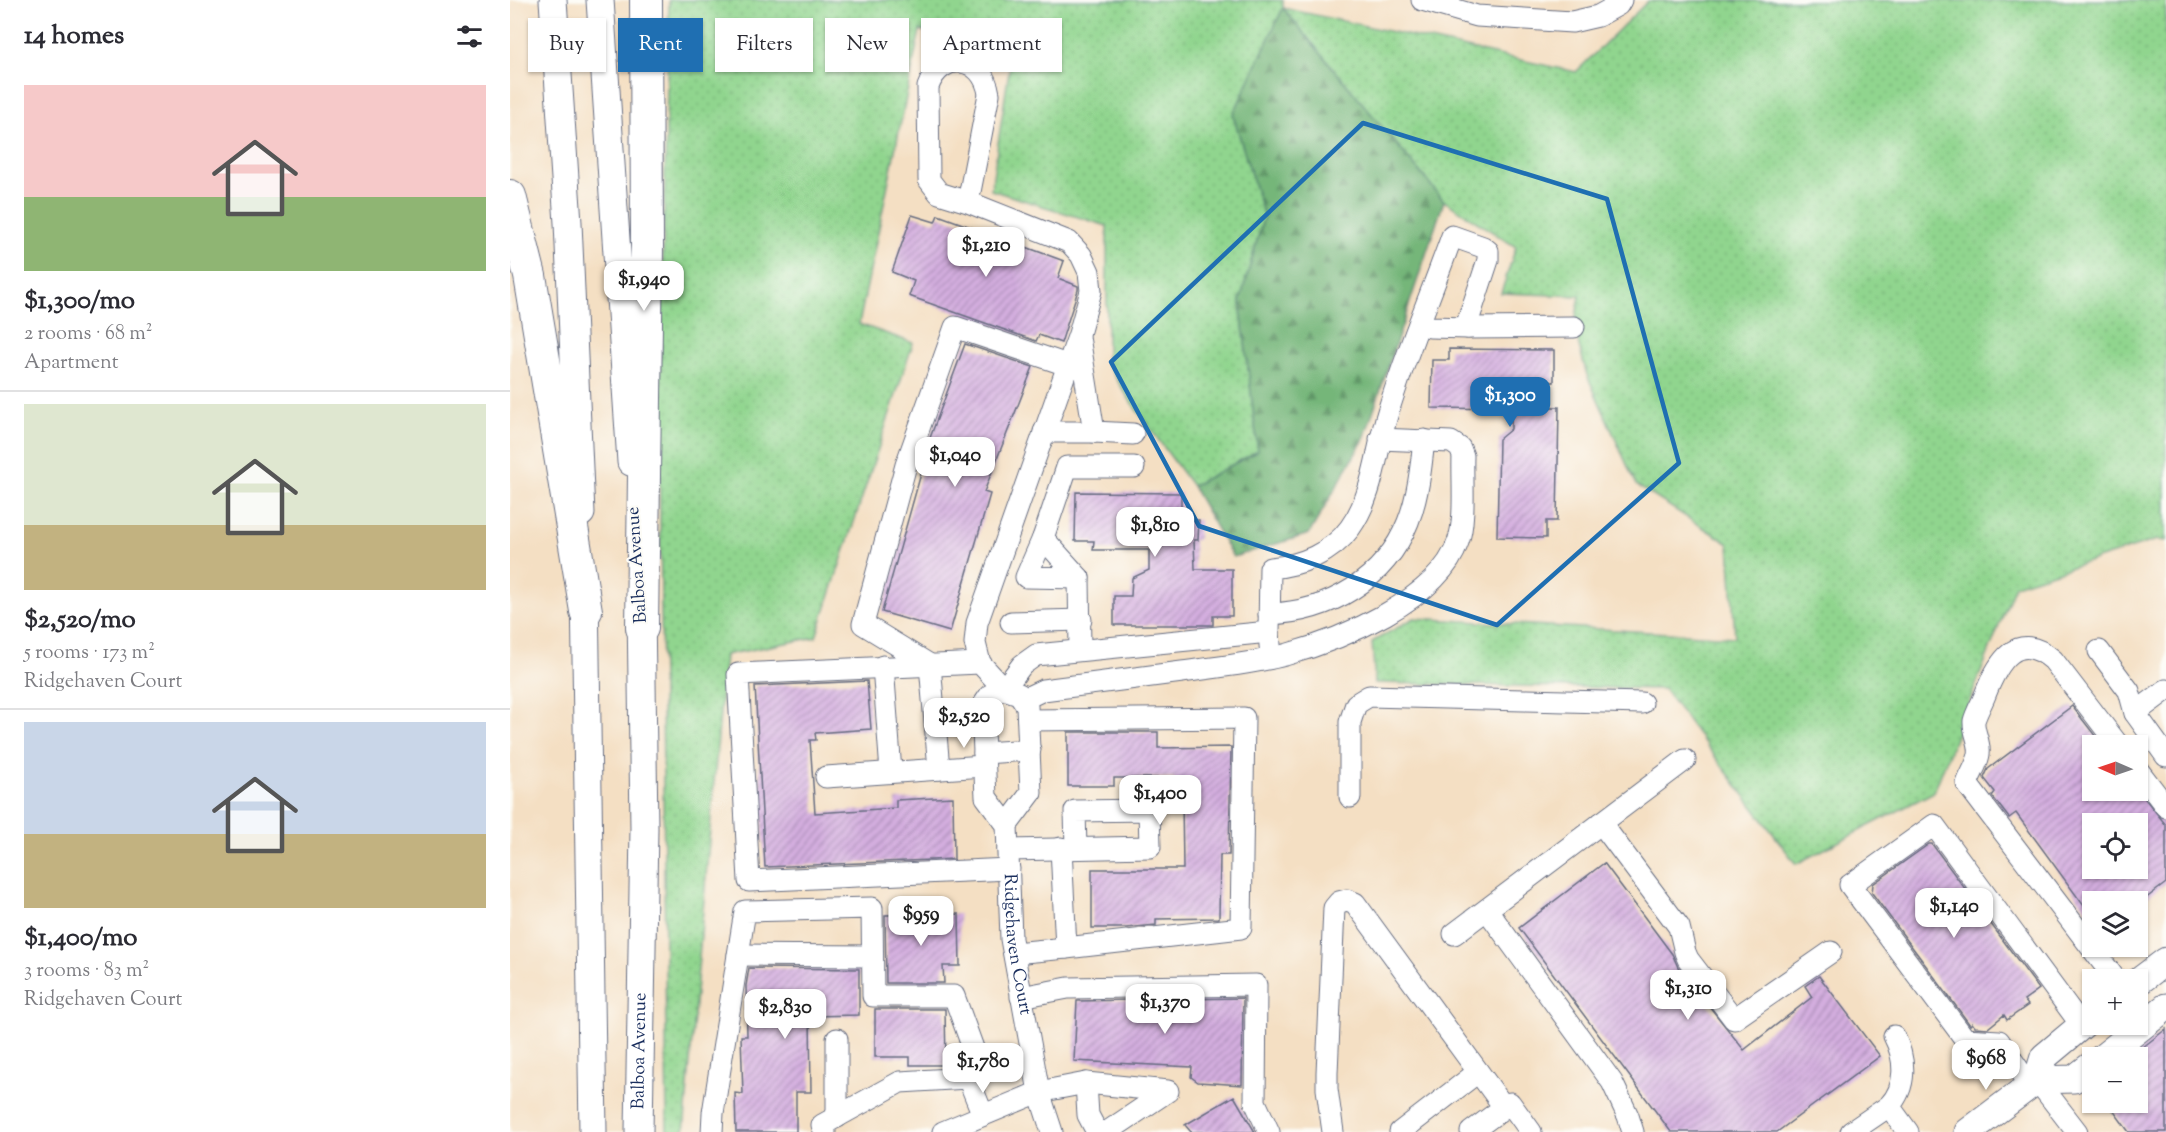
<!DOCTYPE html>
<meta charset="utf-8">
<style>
body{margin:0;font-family:"Sorts Mill Goudy",serif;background:#f2f2f3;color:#2b2b33;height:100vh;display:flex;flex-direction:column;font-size:22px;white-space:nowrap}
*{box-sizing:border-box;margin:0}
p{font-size:20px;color:#7c7c81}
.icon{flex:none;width:33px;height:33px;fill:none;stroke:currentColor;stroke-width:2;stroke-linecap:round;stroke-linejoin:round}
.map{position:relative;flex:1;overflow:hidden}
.side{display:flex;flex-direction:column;background:#fff;width:510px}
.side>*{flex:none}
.guide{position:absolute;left:18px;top:18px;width:570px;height:54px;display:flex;gap:12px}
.needle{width:39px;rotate:272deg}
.buttons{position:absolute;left:1572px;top:735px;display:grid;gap:12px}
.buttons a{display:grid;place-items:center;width:66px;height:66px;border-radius:0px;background:#fff;box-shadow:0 2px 4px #0004;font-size:30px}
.price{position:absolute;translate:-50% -51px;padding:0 14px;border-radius:12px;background:#fff;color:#222;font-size:20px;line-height:39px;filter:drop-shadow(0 2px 3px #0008)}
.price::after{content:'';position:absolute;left:50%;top:36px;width:18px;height:14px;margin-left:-9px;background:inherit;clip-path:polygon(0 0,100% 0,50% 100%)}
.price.active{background:#1f6fb2;color:#fff}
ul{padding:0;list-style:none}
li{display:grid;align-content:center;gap:12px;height:318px;padding:0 24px}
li+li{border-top:2px solid #e1e1e2}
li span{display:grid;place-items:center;height:186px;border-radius:0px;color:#555}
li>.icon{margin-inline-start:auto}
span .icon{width:108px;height:108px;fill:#fffc;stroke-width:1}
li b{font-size:26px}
h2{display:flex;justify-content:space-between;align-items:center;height:72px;padding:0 24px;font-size:26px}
.pill{padding:0 21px;border-radius:0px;background:#fff;box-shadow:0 2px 4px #0004;font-size:21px;line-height:54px}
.pill.active{background:#1f6fb2;color:#fff}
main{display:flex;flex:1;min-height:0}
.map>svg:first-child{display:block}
.grass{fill:url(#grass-dots);stroke:#568276;stroke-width:1.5}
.forest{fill:url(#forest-firs);stroke:#48726c;stroke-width:1.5}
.building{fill:url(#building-hatch);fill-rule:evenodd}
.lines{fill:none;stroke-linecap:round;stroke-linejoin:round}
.minor-casing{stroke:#676d81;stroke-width:23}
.major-casing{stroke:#676d81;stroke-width:29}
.highway-casing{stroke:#676d81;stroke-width:34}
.minor{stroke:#fff;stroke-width:21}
.major{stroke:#fff;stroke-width:27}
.highway{stroke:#fff;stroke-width:32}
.marked{fill:none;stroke:#1f6fb2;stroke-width:4.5;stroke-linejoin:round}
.labels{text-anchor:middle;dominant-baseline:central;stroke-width:4.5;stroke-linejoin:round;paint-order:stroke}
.street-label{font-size:18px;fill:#1b2f5e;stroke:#fdfcf7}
</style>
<main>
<section class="side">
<h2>14 homes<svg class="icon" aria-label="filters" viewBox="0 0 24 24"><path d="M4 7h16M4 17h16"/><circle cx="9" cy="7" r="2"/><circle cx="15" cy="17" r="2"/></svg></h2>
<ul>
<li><span style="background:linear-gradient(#f6c9c9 60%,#8fb573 0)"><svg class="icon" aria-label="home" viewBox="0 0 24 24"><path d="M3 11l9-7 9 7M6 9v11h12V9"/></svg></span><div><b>$1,300/mo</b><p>2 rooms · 68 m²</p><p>Apartment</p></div></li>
<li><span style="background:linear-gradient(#dfe7d0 65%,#c2b280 0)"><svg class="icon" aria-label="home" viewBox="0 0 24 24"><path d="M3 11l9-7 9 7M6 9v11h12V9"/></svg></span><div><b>$2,520/mo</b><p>5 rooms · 173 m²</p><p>Ridgehaven Court</p></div></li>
<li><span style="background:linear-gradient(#c9d6e8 60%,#c2b280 0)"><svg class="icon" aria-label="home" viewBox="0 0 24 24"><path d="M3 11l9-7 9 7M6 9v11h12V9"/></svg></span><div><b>$1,400/mo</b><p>3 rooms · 83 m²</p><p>Ridgehaven Court</p></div></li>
</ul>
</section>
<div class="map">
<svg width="1656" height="1132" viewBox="0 0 1656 1132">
<defs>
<pattern id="grass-dots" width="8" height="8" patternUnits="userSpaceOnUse" patternTransform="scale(1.5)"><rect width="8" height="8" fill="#90d58e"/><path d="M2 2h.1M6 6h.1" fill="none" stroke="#7cb77d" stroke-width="1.8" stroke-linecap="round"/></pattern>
<pattern id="forest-firs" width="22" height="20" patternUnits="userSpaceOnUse" patternTransform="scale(1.5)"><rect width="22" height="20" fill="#74b679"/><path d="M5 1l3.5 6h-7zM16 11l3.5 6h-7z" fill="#5e9466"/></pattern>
<pattern id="building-hatch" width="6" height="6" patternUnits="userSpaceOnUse" patternTransform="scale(1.5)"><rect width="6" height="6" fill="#d4aedf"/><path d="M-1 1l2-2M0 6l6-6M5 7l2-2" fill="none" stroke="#ab8eb8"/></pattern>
</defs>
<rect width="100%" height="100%" fill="#fdfcf7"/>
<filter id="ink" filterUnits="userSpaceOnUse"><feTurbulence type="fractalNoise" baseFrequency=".0167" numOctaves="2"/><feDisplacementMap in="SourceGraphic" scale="12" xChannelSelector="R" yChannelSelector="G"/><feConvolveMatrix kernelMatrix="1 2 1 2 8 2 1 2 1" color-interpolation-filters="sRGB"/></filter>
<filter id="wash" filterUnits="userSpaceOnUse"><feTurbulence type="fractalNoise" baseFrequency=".008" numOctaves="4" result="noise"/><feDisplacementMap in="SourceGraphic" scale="24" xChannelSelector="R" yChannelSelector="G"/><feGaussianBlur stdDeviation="1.35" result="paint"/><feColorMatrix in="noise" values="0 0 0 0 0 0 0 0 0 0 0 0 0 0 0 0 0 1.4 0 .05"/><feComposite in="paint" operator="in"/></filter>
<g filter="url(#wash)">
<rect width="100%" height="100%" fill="#f4dfc3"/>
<path class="grass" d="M159,0H773V8L1066,72L1138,1L1656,0V541L1647,540L1505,585L1424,792L1286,864L1154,689L865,683L862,642L904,618L1225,637L1219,544L1126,485L1077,375L1064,327L1070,296L991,293L1006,247L934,201L773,9L723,115L754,216L730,301L748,451L682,486L621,402L597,364V226L481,190L501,57L410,30L349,324L403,343L306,637L215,655L174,1132H157L149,429Z"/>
<path class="forest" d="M773,8L934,201L854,439L799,534L723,557L682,486L748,451L730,301L754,216L723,115Z"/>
<g id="blocks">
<path class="building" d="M402,215L425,222L428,215L554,261L548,278L568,286V290L551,343L529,335L526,341L399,296L404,281L382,272Z
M455,344L523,367L474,492L480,494L440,632L372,612L414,463L411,462Z
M939,349L1044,350V382H1013L1036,407H1049L1047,521H1036V538L987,537L989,439L1001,429V409L921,408L922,360H939Z
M566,492L671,493V520H689L688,540H684L685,569H722V616H703V625H604V596H621L622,578L639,570V550H583L584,541H565Z
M357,681L361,729L305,733L306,740H300L305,813L386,808V800L443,797L444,859L255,867L245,686Z
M1562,706L1593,746H1582V790H1628L1656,825V883L1631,902H1582V917L1506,813L1499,818L1482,796L1485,792L1474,778L1478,769ZM1582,824H1628V868H1582Z
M558,732H648V748L721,747L719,855H710L709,918L646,919V925L616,928H582V869H673L672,800L664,801V778H604V786H558Z
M1419,844H1422L1529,989L1514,1000L1518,1005L1497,1020L1494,1015L1478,1028L1465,1027L1462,1023L1460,1025L1362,893L1363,884Z
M1094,863L1162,954L1168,967L1234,1050L1302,997L1295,986L1309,976L1370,1056L1267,1132H1161L1009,928Z
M449,914L450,966H433L434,983H376L375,915Z
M239,968L349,969V1015L300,1016L301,1092H286V1132H226L225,1093L233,1094L231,1036H237L236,986Z
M733,998L732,1085L688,1082L681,1077L682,1067L564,1061L567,1001Z
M365,1009H435L436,1065H400V1057H365Z
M1656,1029V1132H1619L1597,1102H1628V1051Z
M724,1096L745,1132H681L675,1125Z"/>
</g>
</g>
<g filter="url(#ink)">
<use href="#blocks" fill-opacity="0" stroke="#676d81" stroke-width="1.5"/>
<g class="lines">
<g class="minor-casing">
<g id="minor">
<path d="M912,0L967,16L1062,22L1088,16L1108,5L1111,0"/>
<path d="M458,202L429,193L419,180L418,87C431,50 473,55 479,94L458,202L559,242L571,255L579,272L581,291L569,334L467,623L465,643L470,663"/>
<path d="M910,323L920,327L958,328L1064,327"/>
<path d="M534,432H584L569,337"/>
<path d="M584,432L623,434"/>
<path d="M533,538L516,577L569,578"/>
<path d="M759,614C819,612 875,580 898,522C908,497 911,468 914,440"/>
<path d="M501,622L571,620"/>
<path d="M570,650L569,578L533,538L557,467H624"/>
<path d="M1589,651L1619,691L1625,713L1656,756"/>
<path d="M761,658L759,632L760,568C790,566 822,553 840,528C864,495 866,450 878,412C896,353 921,295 942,236L973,247L978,251V260L958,321V328"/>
<path d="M373,666L381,772"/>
<path d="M494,689L470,663L228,674L239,881L499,869"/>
<path d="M494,689L512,665L526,655L759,632"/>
<path d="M514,699L533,690C579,684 626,678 672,672C707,667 741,664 775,655C830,640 929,600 948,542C956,521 952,480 953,456L950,448L941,442L870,439"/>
<path d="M1625,713L1656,690"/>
<path d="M518,720L734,718L731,928L556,948"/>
<path d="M474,753L520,750"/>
<path d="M429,769L420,665L353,624L396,465L445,327L557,365"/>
<path d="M1628,770L1656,807"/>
<path d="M316,777L474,766"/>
<path d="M840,797V722L846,704L859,696L1132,703"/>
<path d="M1091,823L1169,927L1175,952L1178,959L1224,1019L1321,952"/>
<path id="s1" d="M497,825L521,793L517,706L509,694L494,689L480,695L472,707L476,797L497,825L501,939L529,1092L542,1132"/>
<path d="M498,850L640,847L639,810L565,811L566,848"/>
<path d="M977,910L1102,1082L1118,1116L1123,1132"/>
<path d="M944,934L1175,760"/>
<path d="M504,953L556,948L551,848"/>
<path d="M228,955L362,956"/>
<path d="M1606,980L1457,784C1460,775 1468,763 1469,754C1471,743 1463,732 1464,721C1466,713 1472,703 1475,695C1488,662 1507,629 1543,660L1609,746"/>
<path d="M511,997L558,988L746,985L745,1102L759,1132"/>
<path d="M1384,1036C1396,1059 1397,1087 1379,1106L1398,1132"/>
<path d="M1527,1080L1567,1132"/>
<path d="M576,1083L658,1091L597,1132"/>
<path d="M1520,1086L1489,1041L1455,1039L1340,885L1424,825L1572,1026"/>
<path d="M327,1117V1039"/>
<path d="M202,1132L203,1113L235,911L362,908L363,996H444L471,1070L458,1078L473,1115"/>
<path d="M315,1132L312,1125L390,1082L458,1078"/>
<path d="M433,1132L529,1092L576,1083L578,1115L587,1132"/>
<path d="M823,1132L817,1089V1073L824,908L829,902L837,900L845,903L994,1107"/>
<path d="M890,1132L968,1072"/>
<path d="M961,1132L1000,1103L1021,1132"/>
<path d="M1341,1132L1379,1106"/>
</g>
</g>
<g class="major-casing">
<g id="major">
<path d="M43,0L58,223L71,513"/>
<path d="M90,0L121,462"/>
<path d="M75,590L83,1132"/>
<path d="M1628,982L1656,961"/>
<path d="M1592,1058L1656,1007"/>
<path d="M1527,1080L1534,1057L1582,1017"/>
<path id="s2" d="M129,1132L134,828L131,608"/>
<path d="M1458,1132L1527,1080L1564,1079L1582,1065"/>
</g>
</g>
<g class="highway-casing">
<path id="highway" d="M0,196L20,276L76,611
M132,628L137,246L136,0"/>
</g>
<use href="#minor" class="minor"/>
<use href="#major" class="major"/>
<use href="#highway" class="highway"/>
</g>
</g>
<path class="marked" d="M853,123L1097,199L1169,463L987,625L689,526L601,362Z"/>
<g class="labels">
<g class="street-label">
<text transform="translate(128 565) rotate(-94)">Balboa Avenue</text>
<text stroke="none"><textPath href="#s1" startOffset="432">Ridgehaven Court</textPath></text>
<text stroke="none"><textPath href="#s2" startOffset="81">Balboa Avenue</textPath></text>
</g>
</g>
</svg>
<div class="buttons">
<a><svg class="needle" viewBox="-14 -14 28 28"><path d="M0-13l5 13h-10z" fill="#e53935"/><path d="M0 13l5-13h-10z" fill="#7c7c81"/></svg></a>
<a><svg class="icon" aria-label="locate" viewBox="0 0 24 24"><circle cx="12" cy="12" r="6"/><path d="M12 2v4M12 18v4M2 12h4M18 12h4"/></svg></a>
<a><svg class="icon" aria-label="layers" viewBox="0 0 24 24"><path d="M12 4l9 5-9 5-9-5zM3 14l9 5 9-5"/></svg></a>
<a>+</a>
<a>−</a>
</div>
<b class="price" style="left:476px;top:278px">$1,210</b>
<b class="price" style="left:134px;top:312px">$1,940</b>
<b class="price active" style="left:1000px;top:428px">$1,300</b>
<b class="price" style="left:445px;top:488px">$1,040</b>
<b class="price" style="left:645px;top:558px">$1,810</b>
<b class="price" style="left:454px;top:749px">$2,520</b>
<b class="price" style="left:650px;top:826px">$1,400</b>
<b class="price" style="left:1444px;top:939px">$1,140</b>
<b class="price" style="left:411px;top:947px">$959</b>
<b class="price" style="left:1178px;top:1021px">$1,310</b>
<b class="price" style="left:655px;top:1035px">$1,370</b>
<b class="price" style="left:275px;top:1040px">$2,830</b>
<b class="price" style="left:1476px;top:1091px">$968</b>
<b class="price" style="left:473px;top:1094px">$1,780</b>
<div class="guide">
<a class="pill">Buy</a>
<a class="pill active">Rent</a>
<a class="pill">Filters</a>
<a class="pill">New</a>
<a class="pill">Apartment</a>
</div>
</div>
</main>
